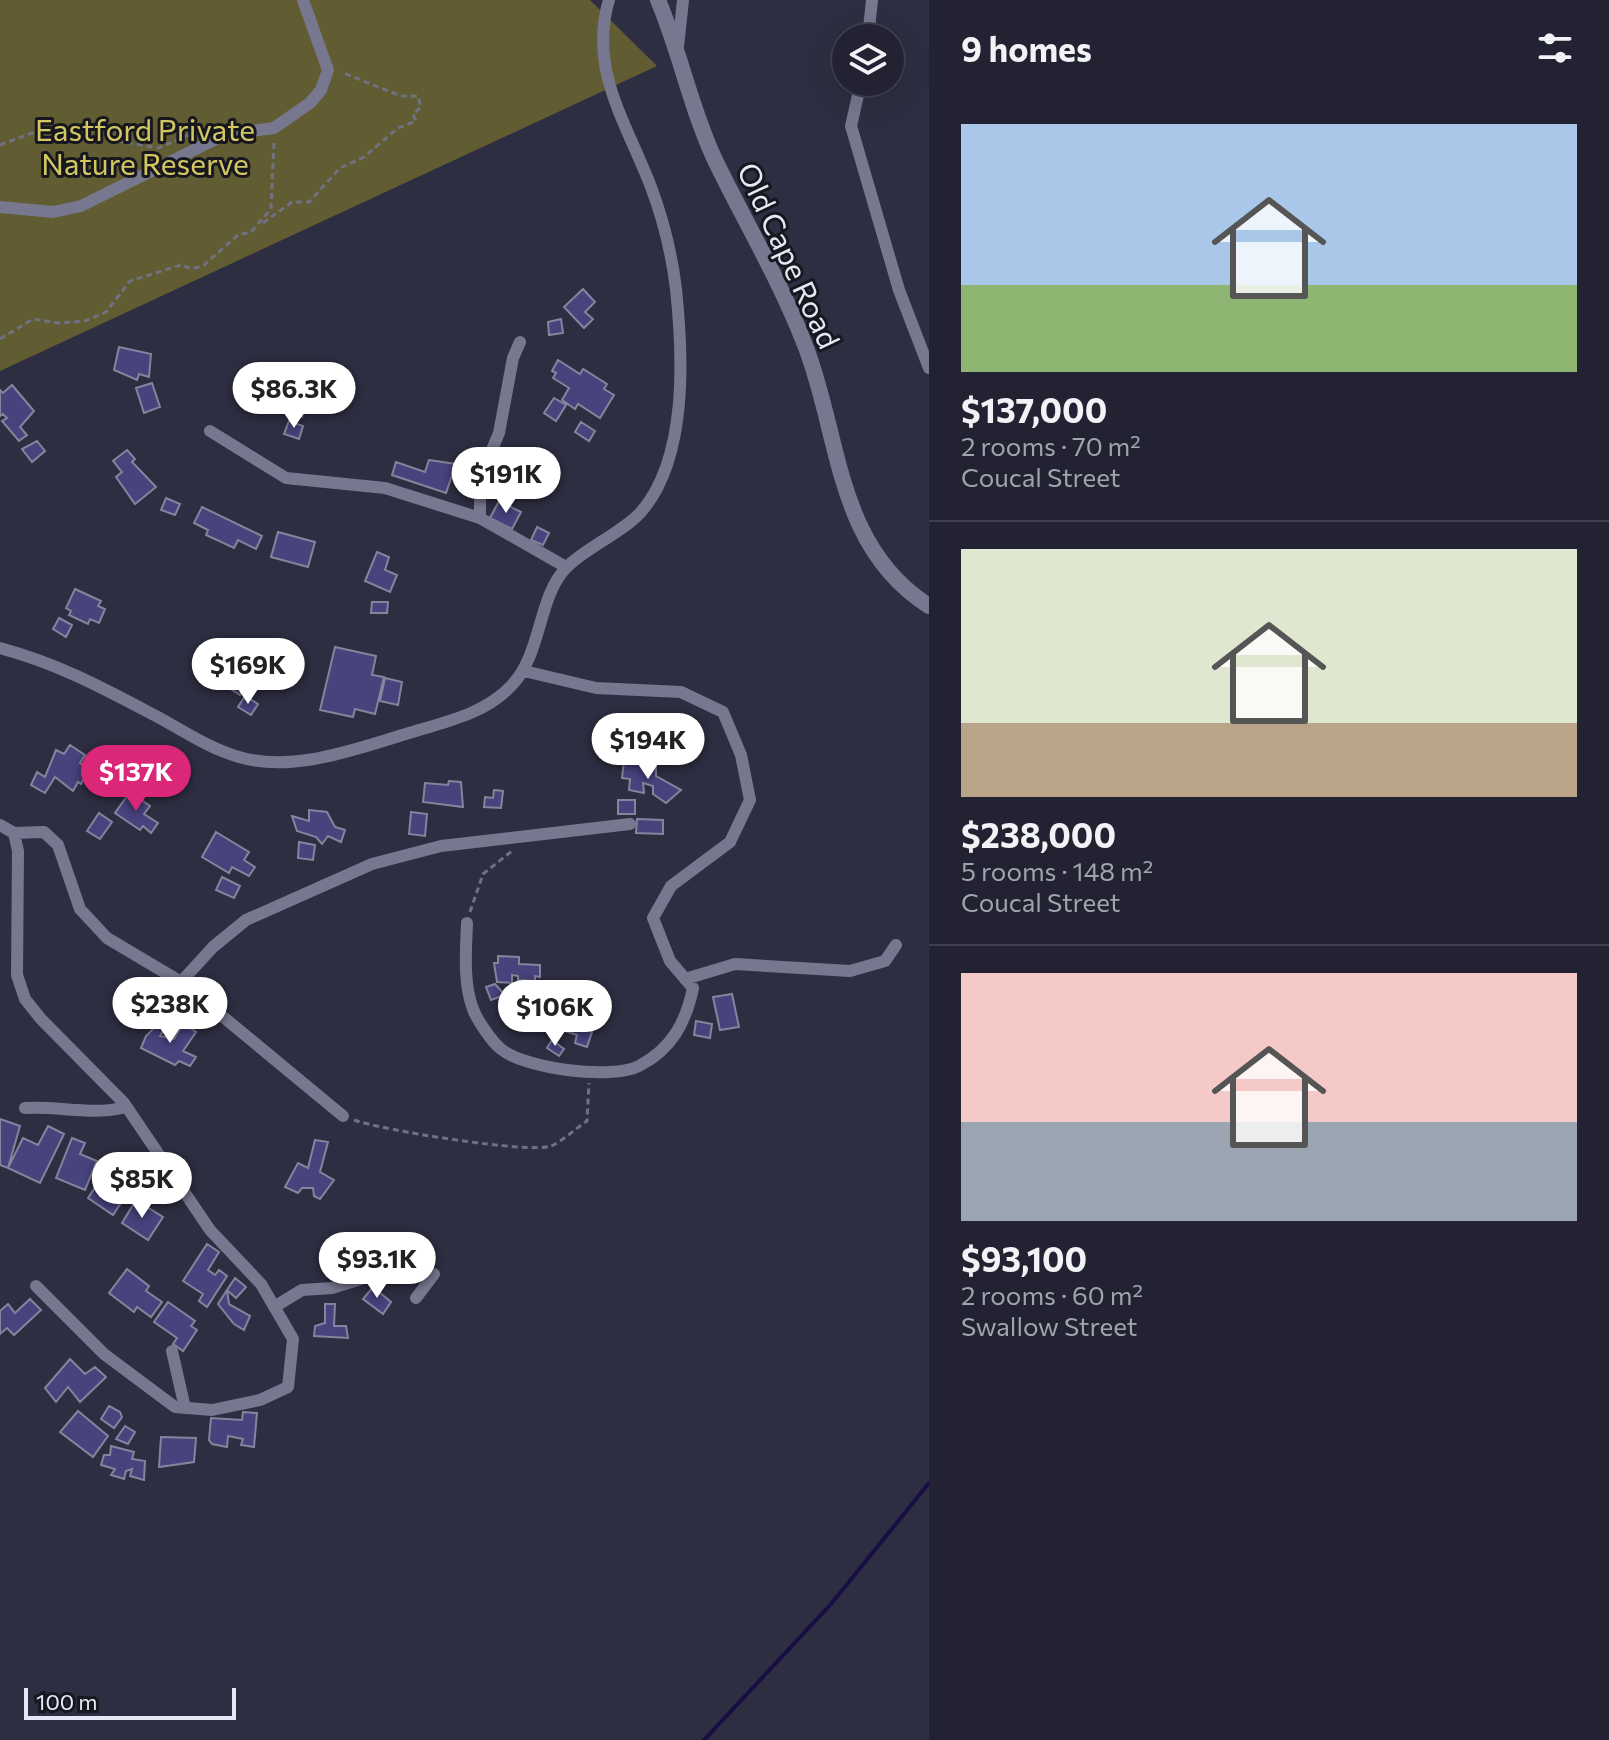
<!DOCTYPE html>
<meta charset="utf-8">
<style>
body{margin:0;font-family:Commissioner,sans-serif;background:#2e2f3e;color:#f1f3f6;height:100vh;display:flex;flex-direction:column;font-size:30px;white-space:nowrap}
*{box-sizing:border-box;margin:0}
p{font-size:26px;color:#a2a4ac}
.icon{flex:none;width:44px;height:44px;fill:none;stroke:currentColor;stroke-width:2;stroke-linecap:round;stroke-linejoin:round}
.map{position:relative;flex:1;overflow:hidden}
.side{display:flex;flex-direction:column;background:#222232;width:680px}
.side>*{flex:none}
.controls{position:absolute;left:832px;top:24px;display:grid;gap:16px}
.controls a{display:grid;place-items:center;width:72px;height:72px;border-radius:50%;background:#222232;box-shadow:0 8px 32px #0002,0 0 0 2px #3f3f4d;font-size:40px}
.scale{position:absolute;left:24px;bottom:20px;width:212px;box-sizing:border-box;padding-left:8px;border:4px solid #e7e8f5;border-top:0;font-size:22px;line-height:28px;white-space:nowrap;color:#e7e8f5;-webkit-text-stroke:6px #171720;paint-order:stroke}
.price{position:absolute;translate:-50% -68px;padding:0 18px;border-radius:28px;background:#fff;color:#222;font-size:26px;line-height:52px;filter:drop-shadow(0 2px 4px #0008)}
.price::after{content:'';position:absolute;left:50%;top:48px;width:24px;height:18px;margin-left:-12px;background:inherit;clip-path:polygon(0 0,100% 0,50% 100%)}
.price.active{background:#db2777;color:#fff}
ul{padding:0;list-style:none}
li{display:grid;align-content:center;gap:16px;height:424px;padding:0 32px}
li+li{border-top:2px solid #3f3f4d}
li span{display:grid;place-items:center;height:248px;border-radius:0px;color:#555}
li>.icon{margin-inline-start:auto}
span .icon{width:144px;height:144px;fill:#fffc;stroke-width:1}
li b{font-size:34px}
h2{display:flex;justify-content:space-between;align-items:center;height:96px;padding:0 32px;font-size:34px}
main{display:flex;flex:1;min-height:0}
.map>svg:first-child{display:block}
.green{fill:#615c32}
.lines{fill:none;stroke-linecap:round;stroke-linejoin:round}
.stream{stroke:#180e43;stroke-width:4}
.building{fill:#46437d;stroke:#84859c;stroke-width:2}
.path{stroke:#707182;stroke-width:3;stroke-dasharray:6 4;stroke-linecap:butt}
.minor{stroke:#77788f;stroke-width:12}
.tertiary{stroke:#77788f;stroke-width:16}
.labels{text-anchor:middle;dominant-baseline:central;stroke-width:6;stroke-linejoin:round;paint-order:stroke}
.park-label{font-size:30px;fill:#d3c761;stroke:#171720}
.street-label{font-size:30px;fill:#e7e8f5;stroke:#171720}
</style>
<main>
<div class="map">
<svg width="929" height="1740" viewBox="0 0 929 1740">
<rect width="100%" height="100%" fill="#2e2e42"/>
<path class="green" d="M0,0H590L657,66L0,371Z"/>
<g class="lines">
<path class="stream" d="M704,1740L831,1604L929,1483"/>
</g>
<path class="building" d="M583,289L595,302L585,312L593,319L584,328L564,307Z
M561,319L563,333L549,335L548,322Z
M119,347L151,354L149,377L139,374L137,380L114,370Z
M558,360L580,374L583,369L607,384L604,389L614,395L600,418L578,404L575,409L562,400L569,388L553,378L556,373L552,371Z
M269,379L311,395L302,417L261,401Z
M152,383L160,407L144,413L136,388Z
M12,385L34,411L20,427L27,435L19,441L2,421L7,418L3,414L0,416V390L3,393Z
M554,398L566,405L556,421L544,413Z
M289,421L303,426L299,439L284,434Z
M581,422L595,431L589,441L575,432Z
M37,441L45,451L32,462L22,449Z
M127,450L135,459L132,462L156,487L135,504L116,477L122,472L113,461Z
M429,460L456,464L446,493L392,475L396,462L425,472Z
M166,498L180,504L175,515L161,510Z
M499,501L521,512L512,529L490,518Z
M202,507L262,536L256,549L238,540L234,548L206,535L208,530L194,523Z
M537,527L549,533L543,545L531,540Z
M278,532L315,542L308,567L271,557Z
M377,552L389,557L385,570L397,575L390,592L365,581Z
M75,589L101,601L98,606L105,609L99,623L90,619L88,624L69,615L71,611L66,608Z
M372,602H388L387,613H371Z
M59,618L72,625L66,637L53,629Z
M335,647L376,656L372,675L384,677L375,714L355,709L353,717L320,710Z
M220,654L240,666L235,674L245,686L240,695L220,682L223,678L210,669Z
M385,678L402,682L398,705L380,701Z
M245,696L258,704L251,715L238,707Z
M70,745L85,755L80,763L89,769L81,784L78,782L73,791L55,777L45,793L31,785L37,772L45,777L56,750L64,754Z
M624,761L656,766V776L681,790L666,803L653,794V786L643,783L644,793L629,790L630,779L622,778Z
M449,781L461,782L463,807L423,802L425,783L448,785Z
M494,790L503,791L501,808L484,807L485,797L493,798Z
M130,792L150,806L144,814L158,823L151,833L143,826L140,830L115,813Z
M618,800H635V814H618Z
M309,810L327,812L335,827L345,830L341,842L328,836L322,844L316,837L297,831L292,816L309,821Z
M411,812L427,814L425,836L409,834Z
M99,813L112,822L100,839L87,831Z
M637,819L663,820V834L636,833Z
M216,832L249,852L244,860L255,867L249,876L232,867L229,873L202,857Z
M299,842L315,845L313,860L298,858Z
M222,877L240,886L234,898L216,890Z
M498,956L519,957V964L540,965V977L535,976V981L518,980V976L512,975V983L497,982L494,963H498Z
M495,984L505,995L491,1000L486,987Z
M732,994L739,1027L720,1030L713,997Z
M571,1002L583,1006L580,1018L595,1023L587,1047L575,1043L577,1035L562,1030Z
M696,1021L712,1024L710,1038L694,1035Z
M184,1023L196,1032L183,1051L196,1057L190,1066L179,1061L175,1065L141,1048L146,1036L158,1024L164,1029L160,1036L174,1039Z
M552,1040L564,1049L559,1056L547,1048Z
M0,1119L20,1126L8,1168L0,1165Z
M48,1126L64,1134L40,1183L8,1168L23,1138L38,1145Z
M72,1138L85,1143L80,1154L97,1161L85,1190L56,1178Z
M315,1140L328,1142L320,1172L334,1180L320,1199L314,1196L313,1188H302L298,1193L285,1187L298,1163L308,1168Z
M104,1174L129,1191L113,1215L88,1198Z
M136,1200L163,1217L148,1240L122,1223Z
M207,1244L219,1252L208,1270L215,1275L219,1270L227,1276L207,1307L199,1301L203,1294L183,1281Z
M127,1269L149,1286L146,1291L162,1302L151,1317L137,1307L134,1312L109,1293Z
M235,1278L246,1287L236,1298L227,1290Z
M373,1287L391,1302L383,1314L363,1299Z
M227,1290L229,1304L250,1316L244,1330L234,1324L218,1304Z
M30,1299L41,1310L14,1335L7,1328L0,1334V1311L8,1304L15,1313Z
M168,1302L195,1321L191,1326L197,1330L183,1351L173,1344L177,1338L154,1322Z
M325,1304H335L334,1326H346L348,1338L314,1336L315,1326L325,1323Z
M70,1359L85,1374L95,1367L106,1377L80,1402L68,1387L56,1402L45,1388Z
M109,1406L120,1412L122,1417L114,1428L101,1419Z
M78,1411L108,1436L93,1457L60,1432Z
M243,1412L257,1413L254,1447L241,1445L243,1439L228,1436L227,1447L212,1444L209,1440L211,1418L242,1420Z
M125,1426L135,1432L128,1444L116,1439Z
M161,1437L196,1438L194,1462L159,1467Z
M111,1446L134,1452L132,1459L145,1461L144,1480L130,1476L132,1469L126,1471L124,1479L111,1475L115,1469L101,1465L104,1455H110Z"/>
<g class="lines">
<path class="path" d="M0,145L32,133L66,132L158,148L203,129
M263,223L292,202H309L340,168L364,157L398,128L416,121L413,114L421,107L418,96H401L341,72
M0,339L33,319L59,323L85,321L106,312L130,281L181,265L192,269L204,265L238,235L251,232L271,209L274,140
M470,912L483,874L512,851
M354,1120C381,1130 530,1154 551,1146C563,1141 576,1128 587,1121L589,1083"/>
<path class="minor" d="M868,38L872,0
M678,47L683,0
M861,82L851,126L899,290L929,368
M0,207L53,212L81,206L226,134L274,128L310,103L321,90L328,70L303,0
M210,431L286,478L385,488L480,518L566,567
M480,518V478L499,433L513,358L520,342
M0,648C59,664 103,688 156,716C182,730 210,749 239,757C293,773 355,749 406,734C444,722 484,715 512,685C542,654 538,595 567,567C585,548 622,533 641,512C688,458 683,356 676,289C672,256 663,219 651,187C627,124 588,69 609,0
M0,825L14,833L18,851L17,975L25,999L41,1019L124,1103L210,1230L261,1284L293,1339L288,1387L260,1400L212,1410L175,1407L104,1354L36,1286
M14,833L44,832L58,845L80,909L107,938L181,982L343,1116
M467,923C466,950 463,983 473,1009C477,1020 492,1042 501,1049C525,1069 612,1080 639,1066C672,1049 686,1022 693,988L670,961L653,918L671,886L730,842L750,800L741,755L723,712L681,692L596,688L524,671
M685,979L735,964L850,971L885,961L896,945
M181,982L213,947L246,920L372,864L441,846L630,824
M25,1108C57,1106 92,1115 122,1108L124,1103
M274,1307L302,1290L332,1288L361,1279L378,1268L434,1274L416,1298
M172,1351L185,1408"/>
<path class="tertiary" d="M658,0C680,52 691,109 715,160C745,222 780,280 805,345C841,437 835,546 929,606"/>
</g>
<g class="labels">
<g class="park-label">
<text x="145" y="128">Eastford Private<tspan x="145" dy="34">Nature Reserve</tspan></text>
</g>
<g class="street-label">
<text transform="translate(790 255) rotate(65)">Old Cape Road</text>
</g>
</g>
</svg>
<div class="controls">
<a><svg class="icon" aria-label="layers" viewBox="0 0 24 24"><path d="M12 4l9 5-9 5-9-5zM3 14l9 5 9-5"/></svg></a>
</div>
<div class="scale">100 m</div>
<b class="price" style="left:294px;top:430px">$86.3K</b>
<b class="price" style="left:506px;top:515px">$191K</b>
<b class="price" style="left:248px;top:706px">$169K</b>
<b class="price" style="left:648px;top:781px">$194K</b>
<b class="price active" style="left:136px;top:813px">$137K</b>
<b class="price" style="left:170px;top:1045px">$238K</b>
<b class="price" style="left:555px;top:1048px">$106K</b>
<b class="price" style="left:142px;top:1220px">$85K</b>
<b class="price" style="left:377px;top:1300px">$93.1K</b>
</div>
<section class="side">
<h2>9 homes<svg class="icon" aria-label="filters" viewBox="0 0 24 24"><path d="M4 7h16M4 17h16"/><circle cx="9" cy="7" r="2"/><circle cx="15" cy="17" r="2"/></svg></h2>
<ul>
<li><span style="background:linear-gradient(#a9c7e8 65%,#8fb573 0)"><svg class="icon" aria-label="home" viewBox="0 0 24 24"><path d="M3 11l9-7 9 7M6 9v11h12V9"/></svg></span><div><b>$137,000</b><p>2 rooms · 70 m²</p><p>Coucal Street</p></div></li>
<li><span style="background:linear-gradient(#dfe7d0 70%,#b9a48a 0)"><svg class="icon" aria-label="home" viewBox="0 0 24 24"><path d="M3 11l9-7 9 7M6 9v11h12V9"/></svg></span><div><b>$238,000</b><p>5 rooms · 148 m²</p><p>Coucal Street</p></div></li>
<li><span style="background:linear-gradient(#f6c9c9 60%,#9aa5b1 0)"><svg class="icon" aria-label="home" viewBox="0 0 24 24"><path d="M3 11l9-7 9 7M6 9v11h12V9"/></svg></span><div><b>$93,100</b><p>2 rooms · 60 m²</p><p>Swallow Street</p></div></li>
</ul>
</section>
</main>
